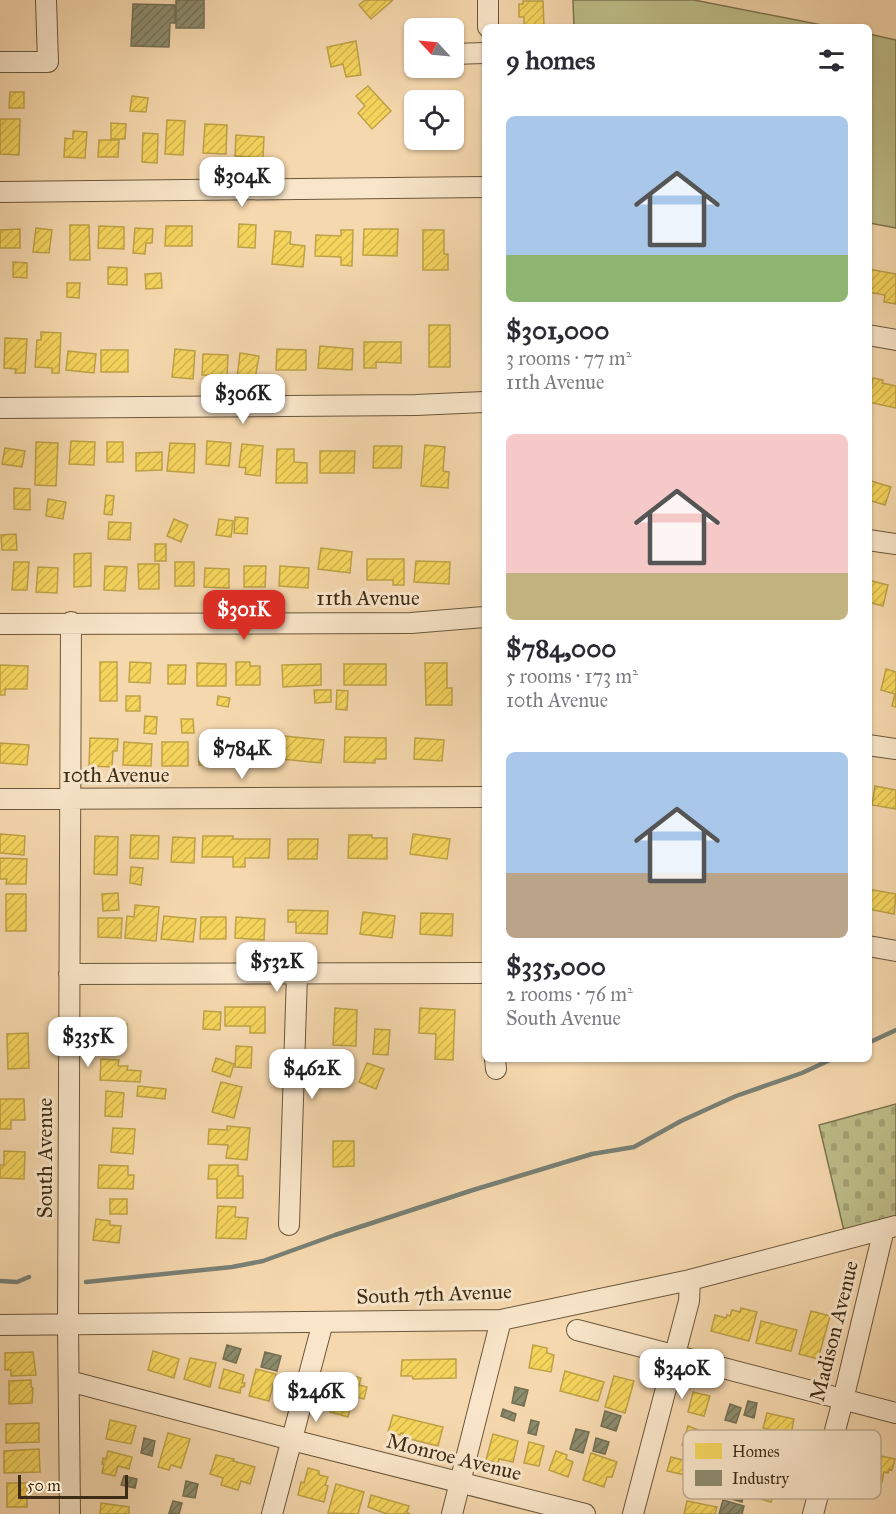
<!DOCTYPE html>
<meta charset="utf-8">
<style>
body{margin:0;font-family:"IM FELL Great Primer",serif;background:#f2f2f3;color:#2b2b33;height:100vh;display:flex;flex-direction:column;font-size:22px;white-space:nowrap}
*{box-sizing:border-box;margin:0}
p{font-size:20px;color:#7c7c81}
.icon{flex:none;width:33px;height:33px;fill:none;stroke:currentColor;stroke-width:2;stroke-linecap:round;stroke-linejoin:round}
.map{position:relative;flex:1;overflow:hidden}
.sheet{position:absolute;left:482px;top:24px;width:390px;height:1038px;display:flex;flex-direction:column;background:#fff;border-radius:9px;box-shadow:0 2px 4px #0004}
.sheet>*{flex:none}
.needle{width:39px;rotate:296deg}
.tools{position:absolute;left:404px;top:18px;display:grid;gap:12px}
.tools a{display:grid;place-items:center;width:60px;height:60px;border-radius:9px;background:#fff;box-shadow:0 2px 4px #0004;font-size:30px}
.scale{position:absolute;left:18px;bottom:15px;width:110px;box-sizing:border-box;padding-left:6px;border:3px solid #3d2c15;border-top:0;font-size:16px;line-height:21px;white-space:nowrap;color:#3d2c15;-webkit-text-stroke:4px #f9e6ca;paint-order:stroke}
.price{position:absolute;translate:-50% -51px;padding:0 14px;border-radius:12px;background:#fff;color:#222;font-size:20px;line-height:39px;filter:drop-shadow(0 2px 3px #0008)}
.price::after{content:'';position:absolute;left:50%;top:36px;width:18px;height:14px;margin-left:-9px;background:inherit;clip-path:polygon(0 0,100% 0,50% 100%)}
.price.selected{background:#d93025;color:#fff}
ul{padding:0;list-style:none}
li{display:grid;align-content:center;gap:12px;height:318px;padding:0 24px}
li span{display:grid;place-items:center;height:186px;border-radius:9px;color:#555}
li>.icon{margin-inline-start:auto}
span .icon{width:108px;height:108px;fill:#fffc;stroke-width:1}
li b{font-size:26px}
h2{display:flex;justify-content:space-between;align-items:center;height:72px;padding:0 24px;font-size:26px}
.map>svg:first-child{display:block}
.cemetery{fill:url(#cemetery-stones);stroke:#7e754f;stroke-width:1.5}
.park{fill:#bebe89;stroke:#7e754f;stroke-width:1.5}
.homes{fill:url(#homes-hatch);stroke:#bea247;stroke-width:1.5}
.industry{fill:url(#industry-hatch);stroke:#746f53;stroke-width:1.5}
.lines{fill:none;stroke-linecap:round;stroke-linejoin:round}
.stream{stroke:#788075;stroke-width:4.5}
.minor-casing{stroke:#6b573b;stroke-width:22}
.minor{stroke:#f9e6ca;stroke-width:20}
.labels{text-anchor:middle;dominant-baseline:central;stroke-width:6;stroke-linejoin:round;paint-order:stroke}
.street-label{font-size:21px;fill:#3d2c15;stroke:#f9e6ca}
.key{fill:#f9e6ca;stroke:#c1ae94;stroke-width:1.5}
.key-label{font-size:16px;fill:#3d2c15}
</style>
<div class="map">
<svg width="896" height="1514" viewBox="0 0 896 1514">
<defs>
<pattern id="cemetery-stones" width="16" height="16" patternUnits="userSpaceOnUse" patternTransform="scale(1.5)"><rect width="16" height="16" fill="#bebe89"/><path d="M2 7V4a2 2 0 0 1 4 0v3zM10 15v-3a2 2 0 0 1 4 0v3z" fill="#a4a375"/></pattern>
<pattern id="homes-hatch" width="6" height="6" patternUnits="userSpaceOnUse" patternTransform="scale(1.5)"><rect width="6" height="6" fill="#f6d55c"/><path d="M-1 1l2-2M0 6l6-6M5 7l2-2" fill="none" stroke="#d4b74f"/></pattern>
<pattern id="industry-hatch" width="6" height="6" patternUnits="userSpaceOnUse" patternTransform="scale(1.5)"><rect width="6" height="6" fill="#8c8c6e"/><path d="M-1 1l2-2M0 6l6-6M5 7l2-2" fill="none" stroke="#747359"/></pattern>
</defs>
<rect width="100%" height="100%" fill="#f6d8ae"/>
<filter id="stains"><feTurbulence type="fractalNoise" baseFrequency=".00333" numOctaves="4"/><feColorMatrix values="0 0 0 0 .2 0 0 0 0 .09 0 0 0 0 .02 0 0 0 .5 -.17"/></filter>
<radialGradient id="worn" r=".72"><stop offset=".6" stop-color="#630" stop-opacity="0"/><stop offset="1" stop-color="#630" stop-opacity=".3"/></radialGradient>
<path class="cemetery" d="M896,1104V1222L845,1235L819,1125Z"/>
<path class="park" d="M573,0H694L832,27H574Z
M869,34L896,40V228L869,223Z"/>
<path class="homes" d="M365,0H393L371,19L359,5Z
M523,1H543L544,27H524V17H519V4H523Z
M356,41L361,75L346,77L343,64L331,67L327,47Z
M368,86L391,111L372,129L358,113L365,106L356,96Z
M10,92H24V108H9Z
M132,96L148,98L146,112L130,111Z
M0,119H20L19,155L0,154Z
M167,120L185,121L183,155L165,154Z
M111,123L126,124L125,139H111Z
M205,124L227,125L226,154L203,153Z
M73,131L87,132L85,158L64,157L65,138L73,139Z
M143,133L158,134L157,163L142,162Z
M236,135L264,137L263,158L235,156Z
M99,140H119L118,157H98Z
M239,224L256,225L255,248L238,247Z
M70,225H89L90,260H70Z
M99,226L124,227V249L98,248Z
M166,226H192V246H165Z
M36,228L52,230L49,253L33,252Z
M135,228L153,229L152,243H146L145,254L133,253Z
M20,229V248H0V230Z
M364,229H398L397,256L363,255Z
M341,230H353L352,266L341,265V257L315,256L316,235L341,236Z
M423,230H444V254H448V270H423Z
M275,231L291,232L290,244L305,246L303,267L272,264Z
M13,262L27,263V278L13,277Z
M108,267L127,268V285L108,284Z
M868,269L896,274V304L884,302L885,295L868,292Z
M161,273L162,288L146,289L145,274Z
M67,283H80L79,298L67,297Z
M429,325H450V367H429Z
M41,332L61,333L59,373H52V368L35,367L37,340H41Z
M5,338L27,339L25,373H15L16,369L4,368Z
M364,342H401V363L376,362V368H364Z
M320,346L353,349L352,370L318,368Z
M175,349L195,351L193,379L172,377Z
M277,349L306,350V370H276Z
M101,350H128V372H101Z
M68,351L96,354L94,373L66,370Z
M240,353L259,356L255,379L237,377Z
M203,354L228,355L227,376L202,375Z
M873,378L883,380L882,383L896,386V408L868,402Z
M71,441L95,442L94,465L69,464Z
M207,441L231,443L229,466L206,464Z
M36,442L58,443L56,486L35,485Z
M107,442H123V462H107Z
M170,443L195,444L194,473L167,471Z
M242,444L263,446L260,476L245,474L246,468L239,467Z
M425,445L445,447L443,471L449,472L448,488L421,486Z
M374,446H402L401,468H373Z
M5,448L25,451L22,467L2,464Z
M277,449H294V462L307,463V483H276Z
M320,451H355L354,473H320Z
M162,452V470L136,471V453Z
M868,480L891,487L885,505L868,500Z
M14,488L30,489V510L14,509Z
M106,495L114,496L112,515L104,514Z
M48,499L66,502L63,519L46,516Z
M235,517L248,518L247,534L234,533Z
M174,519L188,525L181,542L167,536Z
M219,519L233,521L231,537L216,535Z
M109,522L131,523L130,540L108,539Z
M16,534L17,550H2L1,535Z
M155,544H166V561H155Z
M321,548L352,552L350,573L318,569Z
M91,553V586L74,587V554Z
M367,559H404V585H393V580H367Z
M416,561L450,562L449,584L414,582Z
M14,562H29L27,590H12Z
M175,562H194V586H175Z
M138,564H159V589H139Z
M105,566L127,567L125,591L104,590Z
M244,566H266L265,587H244Z
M280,566L309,568L308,588L279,586Z
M38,567L58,568L57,593L36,592Z
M205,568L229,569V588L204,587Z
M868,580L888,585L883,606L868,602Z
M100,662H117V701H100Z
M130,662L151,663L150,683L129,682Z
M236,662H250V666H260V685H236Z
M197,663L226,664V686H197Z
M425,663H447V688H452V705H426Z
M321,664V685L283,687L282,665Z
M344,664H386V685H344Z
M0,665L28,666L27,689H5V695H0Z
M168,665H186L185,684H168Z
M886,669L896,672V707L892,706L895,694L881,690Z
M314,690H331V702L315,703Z
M337,690L348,691L347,710L336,709Z
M126,696H140V711H126Z
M218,696L230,698L228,707L217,705Z
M145,716L157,717L156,734L144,733Z
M181,719H193L194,733H182Z
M284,736L324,740L321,763L281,759Z
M345,737L386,738V759H375V763L344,762Z
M90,738L118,739L117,751H113L112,767L89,766Z
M415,738L444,740L442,761L414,759Z
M235,741L263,742L262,765H234Z
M124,742L152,744L151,766L123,765Z
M162,742H188V766H162Z
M199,742L225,743L224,765H199Z
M0,743L29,745L27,765L0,763Z
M875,786L896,790V809L872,805Z
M0,834L25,836L24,855L0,853Z
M413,834L450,839L447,859L410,854Z
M131,835L159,836L158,859L130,858Z
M349,835H372V838H387V859L348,858Z
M95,836L118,837L117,875L94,874Z
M203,836H233V839H270L269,858H245V867H233V857H202Z
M173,837L195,838L194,863L171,862Z
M288,839H318L317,859H288Z
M0,858L27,859L26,884H6L7,879H0Z
M131,867L143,868L141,885L130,883Z
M868,889L896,894L894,914L868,909Z
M118,893L119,910L103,911L102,894Z
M6,894H26V931H6Z
M135,905L159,907L156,941L125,938L127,916L134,917Z
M288,910L328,911L327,934L296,933V922H288Z
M363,912L395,916L392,938L360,934Z
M421,913L453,914L452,936L420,934Z
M164,916L196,919L193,942L161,939Z
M201,917H226V939H200Z
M236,917L265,919L264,940L235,938Z
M98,918H122L121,938L98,937Z
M225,1007H265V1033H250V1026H225Z
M335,1008L357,1010L356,1046L333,1045Z
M420,1008L455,1010L453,1060L435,1059L436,1034L419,1033Z
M204,1011L221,1012L220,1030L203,1029Z
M103,1024H127V1043H103Z
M375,1029L390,1030L388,1055L373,1054Z
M28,1033L29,1068L8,1069L7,1034Z
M236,1046L252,1047L251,1068L235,1067Z
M216,1058L234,1064L230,1077L212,1071Z
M101,1059L119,1060L118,1066H128L127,1070L141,1071L140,1082L100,1080Z
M367,1063L384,1069L376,1089L359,1082Z
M221,1082L242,1087L234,1118L212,1112Z
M138,1086L166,1089L165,1099L137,1096Z
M106,1091L124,1093L122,1117L105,1116Z
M0,1099H24L25,1120H11V1129H0Z
M227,1126L250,1128L247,1160L226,1158L228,1145L208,1144L209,1129L227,1130Z
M113,1128L135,1129L133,1154L111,1152Z
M333,1141H354V1166L333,1167Z
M4,1151L25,1152L24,1179L0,1178V1165H4Z
M99,1165L128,1166V1175H134L133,1189L98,1188Z
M209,1165H238V1176H243V1198H217V1179H208Z
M110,1199H127V1214H110Z
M218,1206L236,1207L235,1217L248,1218L246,1239L216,1238Z
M96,1219L110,1221V1225L121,1226L119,1243L93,1240Z
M741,1308L757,1312L749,1341L711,1331L715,1315L726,1318L727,1315L730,1316L732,1310L740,1312Z
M811,1311L830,1316L818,1359L799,1354Z
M761,1321L797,1330L791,1351L756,1343Z
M533,1345L547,1348V1353L554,1355L551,1372L529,1368Z
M153,1351L179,1359L174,1378L148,1370Z
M33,1352L36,1375L11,1376V1370H5V1353Z
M190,1358L216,1363L210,1387L184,1379Z
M456,1359V1378L413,1379L412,1376H401L402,1360Z
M224,1369L244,1375L242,1383H245L244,1387H241L240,1393L219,1388Z
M256,1369L276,1374L269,1401L249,1396Z
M565,1371L604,1382L598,1401L560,1391Z
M346,1374L361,1378L359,1385L367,1387L364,1399L353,1396L348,1417L330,1412L336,1388L342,1390Z
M614,1376L634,1381L625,1413L605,1407Z
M31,1380V1387L33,1388L32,1403L9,1404V1381Z
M693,1392L710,1396L704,1416L688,1412Z
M767,1413L794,1419L791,1434L763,1428Z
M393,1415L443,1427L438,1446L402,1437L403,1433H401L400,1435L388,1432Z
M110,1420L136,1426L131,1444L106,1439Z
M39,1423V1442L6,1443V1424Z
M688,1426L704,1432L698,1450L682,1445Z
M168,1433L190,1439L181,1468L171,1465L169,1470L158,1467Z
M493,1434L518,1441L513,1462L499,1459L498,1463L486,1460Z
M529,1442L544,1446L539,1466L524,1463Z
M39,1449L40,1472L4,1473V1451Z
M108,1451L132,1457L129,1469L118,1466L115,1476L102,1473L104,1464H102L103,1458L106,1459Z
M556,1451L567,1455L566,1459L573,1462L568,1477L549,1470Z
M863,1452L895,1459L892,1470L889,1469L888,1473L884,1472L882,1482L857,1476Z
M591,1453L617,1462L612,1477H607L604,1487L583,1480Z
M216,1455L234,1459L233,1461L255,1467L250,1484L241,1481L238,1490L221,1485L223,1478L210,1474Z
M671,1457L702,1465L698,1478L667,1471Z
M308,1468L319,1471V1475L328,1477L325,1485L328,1486L324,1502L298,1495L301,1482L304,1483Z
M755,1477L777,1483L771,1502L750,1496Z
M7,1483H27V1507H7Z
M336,1484L364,1492L358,1514L328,1513Z
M371,1495L409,1506L407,1512L410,1514H387L368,1507Z
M687,1501L717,1507L715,1514H684Z
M101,1503L129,1507V1514H100Z"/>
<path class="industry" d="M176,0H204V28H176Z
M133,4L175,5V23H170L169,47L131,46Z
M227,1345L241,1349L236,1363L223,1359Z
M265,1352L281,1356L277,1371L261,1367Z
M515,1387L528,1390L524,1406L512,1403Z
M748,1401L757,1403L754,1418L744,1415Z
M730,1404L741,1408L736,1423L725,1420Z
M503,1409L516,1414L514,1421L501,1416Z
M605,1411L621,1416L616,1431L601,1426Z
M531,1420L539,1422L536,1435L528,1433Z
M576,1429L589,1432L583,1453L570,1449Z
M144,1438L155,1441L152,1456L141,1453Z
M596,1438L609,1442L605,1454L593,1451Z
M124,1476L137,1479L135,1488L121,1485Z
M186,1481L198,1484L195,1498L183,1496Z
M731,1487L745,1491L742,1502L728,1498Z
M723,1500L744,1506L742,1514H719Z
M173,1501L182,1503L179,1514L169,1513Z"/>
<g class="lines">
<path class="stream" d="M868,1043L896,1030
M0,1281L17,1282L29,1277
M86,1282L232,1267L263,1261L335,1235L473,1190L592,1154L634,1147L681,1121L736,1096L802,1073L832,1059"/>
<g class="minor-casing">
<path id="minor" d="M488,27V0
M453,54L484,53
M0,62H48L46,0
M0,192L484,187
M868,335L896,340
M0,408L416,405L484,402
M868,540L896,544
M0,624L411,623L484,617
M868,745L896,749
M0,799L484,797
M868,946L896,951
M69,974L484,973
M495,1059L496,1069
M289,1225L297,974
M0,1325L501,1320L690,1280L896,1226
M577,1330L896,1413
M69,1381L292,1440L585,1514
M70,1514L68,1324L71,622
M272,1514L323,1322
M452,1514L501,1320
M633,1514L689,1301L690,1280
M813,1514L843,1400L884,1229"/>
</g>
<use href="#minor" class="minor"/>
</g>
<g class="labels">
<g class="street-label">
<text x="368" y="598">11th Avenue</text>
<text x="116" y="775">10th Avenue</text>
<text transform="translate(45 1158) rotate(-90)">South Avenue</text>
<text transform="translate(434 1294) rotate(-2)">South 7th Avenue</text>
<text transform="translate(834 1331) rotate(-76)">Madison Avenue</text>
<text transform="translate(454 1457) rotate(14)">Monroe Avenue</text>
</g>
</g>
<rect x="683" y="1430" width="198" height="69" rx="9" class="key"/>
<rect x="695" y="1443" width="27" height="16" fill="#f6d55c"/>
<rect x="695" y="1470" width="27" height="16" fill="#8c8c6e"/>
<g class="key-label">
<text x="732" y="1457">Homes</text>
<text x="732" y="1484">Industry</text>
</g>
<rect width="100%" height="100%" filter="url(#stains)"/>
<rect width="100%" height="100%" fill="url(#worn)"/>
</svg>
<div class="tools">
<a><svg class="needle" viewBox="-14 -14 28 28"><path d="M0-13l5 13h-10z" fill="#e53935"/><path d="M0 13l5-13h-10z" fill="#7c7c81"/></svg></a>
<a><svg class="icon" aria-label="locate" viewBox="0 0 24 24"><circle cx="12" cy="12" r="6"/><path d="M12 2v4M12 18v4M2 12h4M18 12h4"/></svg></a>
</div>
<div class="scale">50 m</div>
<b class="price" style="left:242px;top:208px">$304K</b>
<b class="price" style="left:243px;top:425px">$306K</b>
<b class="price selected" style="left:244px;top:641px">$301K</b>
<b class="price" style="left:242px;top:780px">$784K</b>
<b class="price" style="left:277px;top:993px">$532K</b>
<b class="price" style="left:88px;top:1068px">$335K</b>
<b class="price" style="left:312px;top:1100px">$462K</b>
<b class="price" style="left:682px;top:1400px">$340K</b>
<b class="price" style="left:316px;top:1423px">$246K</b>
<section class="sheet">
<h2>9 homes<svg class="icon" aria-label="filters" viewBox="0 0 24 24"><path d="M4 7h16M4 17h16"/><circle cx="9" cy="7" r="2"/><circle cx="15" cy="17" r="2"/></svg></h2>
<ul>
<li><span style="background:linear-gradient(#a9c7e8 75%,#8fb573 0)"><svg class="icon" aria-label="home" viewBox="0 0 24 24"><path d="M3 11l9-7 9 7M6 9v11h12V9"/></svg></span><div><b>$301,000</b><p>3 rooms · 77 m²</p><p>11th Avenue</p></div></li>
<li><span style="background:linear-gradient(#f6c9c9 75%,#c2b280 0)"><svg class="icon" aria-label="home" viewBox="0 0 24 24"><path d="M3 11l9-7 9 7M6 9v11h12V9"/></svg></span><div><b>$784,000</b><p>5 rooms · 173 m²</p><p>10th Avenue</p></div></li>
<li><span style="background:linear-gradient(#a9c7e8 65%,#b9a48a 0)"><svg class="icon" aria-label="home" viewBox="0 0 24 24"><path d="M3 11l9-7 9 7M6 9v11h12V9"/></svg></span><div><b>$335,000</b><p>2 rooms · 76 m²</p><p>South Avenue</p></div></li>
</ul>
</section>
</div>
